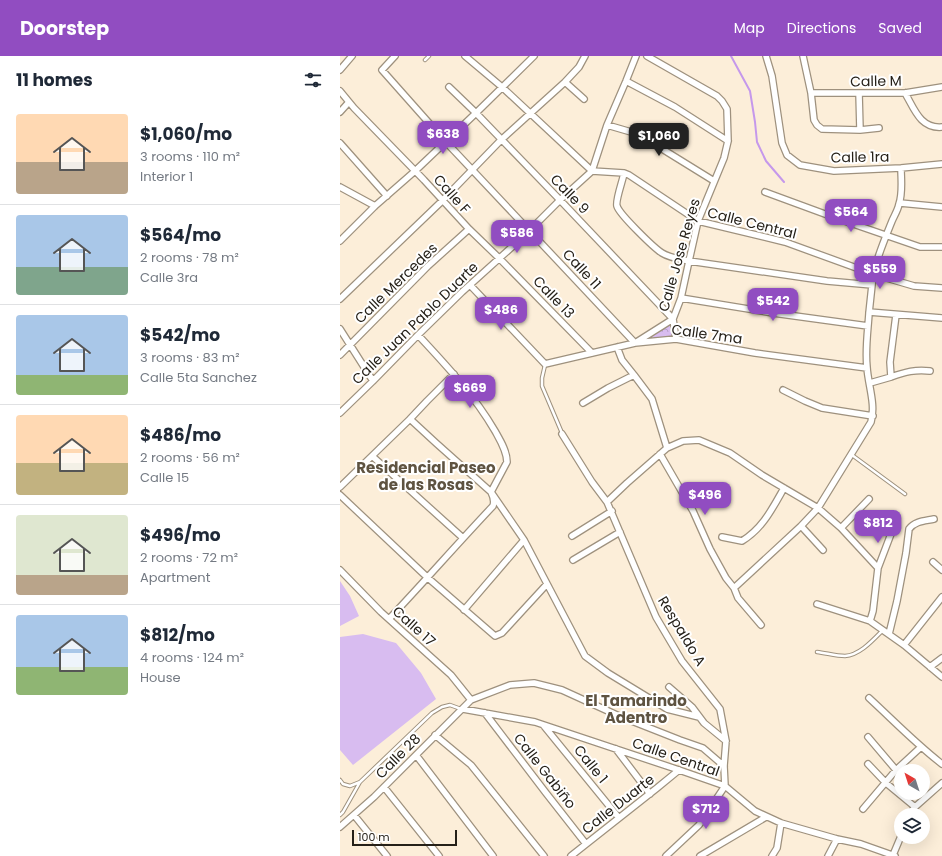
<!DOCTYPE html>
<meta charset="utf-8">
<style>
body{margin:0;font-family:Poppins,sans-serif;background:#f2f2f3;color:#1f2937;height:100vh;display:flex;flex-direction:column;font-size:15px;white-space:nowrap}
*{box-sizing:border-box;margin:0}
p{font-size:13px;color:#747a83}
.icon{flex:none;width:22px;height:22px;fill:none;stroke:currentColor;stroke-width:2;stroke-linecap:round;stroke-linejoin:round}
.map{position:relative;flex:1;overflow:hidden}
.panel{display:flex;flex-direction:column;background:#fff;width:340px}
.panel>*{flex:none}
.needle{width:26px;rotate:321deg}
.buttons{position:absolute;left:554px;top:708px;display:grid;gap:8px}
.buttons a{display:grid;place-items:center;width:36px;height:36px;border-radius:50%;background:#fff;box-shadow:0 4px 16px #0002;font-size:20px}
.scale{position:absolute;left:12px;bottom:10px;width:105px;box-sizing:border-box;padding-left:4px;border:2px solid #252018;border-top:0;font-size:11px;line-height:14px;white-space:nowrap;color:#252018;-webkit-text-stroke:3px #fff;paint-order:stroke}
.price{position:absolute;translate:-50% -34px;padding:0 9px;border-radius:8px;background:#914dc1;color:#fff;font-size:13px;line-height:26px;filter:drop-shadow(0 1px 2px #0008)}
.price::after{content:'';position:absolute;left:50%;top:24px;width:12px;height:9px;margin-left:-6px;background:inherit;clip-path:polygon(0 0,100% 0,50% 100%)}
.price.on{background:#222;color:#fff}
ul{padding:0;list-style:none}
li{display:flex;align-items:center;gap:12px;height:100px;padding:0 16px}
li+li{border-top:1px solid #e0e1e3}
li span{display:grid;place-items:center;flex:none;width:112px;height:80px;border-radius:4px;color:#555}
li>.icon{margin-inline-start:auto}
span .icon{width:48px;height:48px;fill:#fffc;stroke-width:1}
li b{font-size:17px}
h2{display:flex;justify-content:space-between;align-items:center;height:48px;padding:0 16px;font-size:17px}
header{display:flex;align-items:center;gap:24px;box-sizing:border-box;height:56px;padding:0 20px;background:#914dc1;color:#fff}
header strong{font-size:19px}
nav{display:flex;gap:22px;margin-inline-start:auto;font-size:14px}
main{display:flex;flex:1;min-height:0}
.map>svg:first-child{display:block}
.forest{fill:url(#forest-crowns)}
.pitch{fill:#d8bcf0}
.lines{fill:none;stroke-linecap:round;stroke-linejoin:round}
.stream{stroke:#c598eb;stroke-width:2}
.lane-casing{stroke:#9e917e;stroke-width:4.5}
.street-casing{stroke:#9e917e;stroke-width:8}
.lane{stroke:#fff;stroke-width:2.5}
.street{stroke:#fff;stroke-width:5.5}
.labels{text-anchor:middle;dominant-baseline:central;stroke-width:4;stroke-linejoin:round;paint-order:stroke}
.street-label{font-size:14px;fill:#252018;stroke:#fff}
.neighbourhood-label{font-size:15px;font-weight:bold;fill:#5e5341;stroke:#fff}
</style>
<header>
<strong>Doorstep</strong>
<nav><a>Map</a><a>Directions</a><a>Saved</a></nav>
</header>
<main>
<section class="panel">
<h2>11 homes<svg class="icon" aria-label="filters" viewBox="0 0 24 24"><path d="M4 7h16M4 17h16"/><circle cx="9" cy="7" r="2"/><circle cx="15" cy="17" r="2"/></svg></h2>
<ul>
<li><span style="background:linear-gradient(#ffd9b3 60%,#b9a48a 0)"><svg class="icon" aria-label="home" viewBox="0 0 24 24"><path d="M3 11l9-7 9 7M6 9v11h12V9"/></svg></span><div><b>$1,060/mo</b><p>3 rooms · 110 m²</p><p>Interior 1</p></div></li>
<li><span style="background:linear-gradient(#a9c7e8 65%,#7fa58c 0)"><svg class="icon" aria-label="home" viewBox="0 0 24 24"><path d="M3 11l9-7 9 7M6 9v11h12V9"/></svg></span><div><b>$564/mo</b><p>2 rooms · 78 m²</p><p>Calle 3ra</p></div></li>
<li><span style="background:linear-gradient(#a9c7e8 75%,#8fb573 0)"><svg class="icon" aria-label="home" viewBox="0 0 24 24"><path d="M3 11l9-7 9 7M6 9v11h12V9"/></svg></span><div><b>$542/mo</b><p>3 rooms · 83 m²</p><p>Calle 5ta Sanchez</p></div></li>
<li><span style="background:linear-gradient(#ffd9b3 60%,#c2b280 0)"><svg class="icon" aria-label="home" viewBox="0 0 24 24"><path d="M3 11l9-7 9 7M6 9v11h12V9"/></svg></span><div><b>$486/mo</b><p>2 rooms · 56 m²</p><p>Calle 15</p></div></li>
<li><span style="background:linear-gradient(#dfe7d0 75%,#b9a48a 0)"><svg class="icon" aria-label="home" viewBox="0 0 24 24"><path d="M3 11l9-7 9 7M6 9v11h12V9"/></svg></span><div><b>$496/mo</b><p>2 rooms · 72 m²</p><p>Apartment</p></div></li>
<li><span style="background:linear-gradient(#a9c7e8 65%,#8fb573 0)"><svg class="icon" aria-label="home" viewBox="0 0 24 24"><path d="M3 11l9-7 9 7M6 9v11h12V9"/></svg></span><div><b>$812/mo</b><p>4 rooms · 124 m²</p><p>House</p></div></li>
</ul>
</section>
<div class="map">
<svg width="602" height="800" viewBox="0 0 602 800">
<defs>
<pattern id="forest-crowns" width="20" height="18" patternUnits="userSpaceOnUse"><rect width="20" height="18" fill="#d8bcf0"/><path d="M2 6a3 3 0 1 1 6 0M12 15a3 3 0 1 1 6 0" fill="none" stroke="#b9a1cd"/></pattern>
</defs>
<rect width="100%" height="100%" fill="#fceed9"/>
<path class="forest" d="M330,268L332,280L308,284Z"/>
<path class="pitch" d="M0,525L10,540L19,560L0,570Z
M23,578L56,587L81,617L96,643L13,709L0,694V581Z"/>
<g class="lines">
<path class="stream" d="M391,0L410,35L415,66L417,86L426,105L444,126"/>
<g class="lane-casing">
<path id="lane" d="M85,4L89,0
M205,309L202,322V330L222,377
M512,399L565,438
M477,596C486,597 496,600 505,600C520,599 533,584 543,574
M0,724L3,728L10,730L20,726L92,657L102,651L110,649L121,653
M0,759L3,756L20,726"/>
</g>
<g class="street-casing">
<path id="street" d="M55,0L42,14L105,85L295,287L333,263L220,144L136,57L109,31
M125,0L162,31L252,115L284,117L289,119L358,165L445,186L533,218L574,230L602,232
M307,0L377,40L382,45L387,53L388,85L384,102L358,165L349,205L341,242L333,263L336,283
M426,0L432,20L442,87L447,99L460,109L494,115L561,112L602,108
M463,0L471,37L474,64L477,69L482,73L520,74L539,72
M0,14L12,0
M286,25L335,51L388,85
M225,26L244,43
M0,35L14,52L84,124L129,173L159,202L252,297
M471,37H565L602,31
M519,37L520,74
M565,37C574,52 580,73 602,71
M0,56L9,46
M267,69L298,78L374,125
M0,87L47,140
M284,117C283,124 275,145 277,150C279,158 314,192 322,197C330,202 339,203 349,205L487,225L532,229
M0,131L35,150
M425,136L493,161L580,191H602
M560,147L602,151
M0,185L35,150L75,115L136,57L194,0
M130,229L205,308L295,287L336,283L415,297L527,312
M341,242L433,257L528,270
M0,243L102,145L161,84L225,26L239,11L245,0
M529,256L602,262
M0,273L33,325
M0,299L88,210L129,173
M294,319L312,343L327,392
M551,321C565,316 576,313 590,315
M530,327L551,321L550,306L556,259
M443,334L465,345L482,352L533,360
M243,347L268,332L294,319L282,304L277,291
M0,357L33,325L78,279L122,236L183,181L220,144L252,115L267,69L286,25L296,0
M70,363L96,387L151,436L184,484L245,600L268,617L327,653L359,661
M222,378L252,426L267,446L316,561L342,605L380,653L386,685L384,710L385,730L359,769L326,800
M320,398L353,455L370,493L386,522L394,532
M32,400L123,482
M0,431L70,363L87,345L114,318
M0,439L88,522L155,580L162,577L207,528
M267,446L287,427L327,392L343,385L359,384L390,397L422,419L478,452L501,472L538,512L533,555L530,565L564,589L602,621
M501,472L529,443
M232,480L272,455
M382,481L402,485C423,472 432,453 444,432
M483,494L461,470L478,452L531,366C536,348 528,329 527,311C525,293 528,274 529,257C530,247 531,238 532,229C534,208 544,185 552,165C554,160 558,154 559,148C563,137 561,123 561,112
M233,504L280,476
M593,506L602,514
M538,512L554,470
M0,514L41,556L111,619L131,644
M477,548L530,565
M124,554L184,484
M49,563C84,526 118,487 153,450C155,445 153,440 151,436L167,406C167,395 160,384 155,375C134,339 106,309 78,279
M421,569L398,542L394,532L461,470
M549,578L557,545L566,497L569,473C575,465 585,465 594,463
M564,589L602,541
M590,611L602,602
M329,631L352,651L364,667L386,685
M529,642C553,664 576,688 602,708
M123,653L195,666L339,714L385,730L415,755L441,767L497,783L521,788L555,800
M145,657L206,737L246,788
M204,670L279,762
M95,679L131,709L204,800
M528,681L556,714
M276,693L310,738
M76,699L153,800
M528,708L546,727L575,751
M44,731L99,800
M523,753L556,714L581,691
M14,759L47,800
M569,759L575,751L602,727
M0,771L34,741L131,644L170,629L194,627L222,634L279,660L340,684L363,692L384,710
M553,799L561,780
M231,800L317,732L339,714
M360,800L426,761
M432,800L437,792L441,767
M488,800L497,783"/>
</g>
<use href="#lane" class="lane"/>
<use href="#street" class="street"/>
</g>
<g class="labels">
<g class="street-label">
<text transform="translate(536 25) rotate(-1)">Calle M</text>
<text transform="translate(520 101) rotate(-1)">Calle 1ra</text>
<text transform="translate(112 138) rotate(48)">Calle F</text>
<text transform="translate(230 138) rotate(46)">Calle 9</text>
<text transform="translate(412 167) rotate(14)">Calle Central</text>
<text transform="translate(339 199) rotate(-74)">Calle Jose Reyes</text>
<text transform="translate(242 213) rotate(47)">Calle 11</text>
<text transform="translate(56 227) rotate(-44)">Calle Mercedes</text>
<text transform="translate(214 241) rotate(46)">Calle 13</text>
<text transform="translate(75 267) rotate(-44)">Calle Juan Pablo Duarte</text>
<text transform="translate(367 278) rotate(8)">Calle 7ma</text>
<text transform="translate(74 570) rotate(42)">Calle 17</text>
<text transform="translate(342 575) rotate(59)">Respaldo A</text>
<text transform="translate(58 700) rotate(-45)">Calle 28</text>
<text transform="translate(336 701) rotate(19)">Calle Central</text>
<text transform="translate(251 708) rotate(51)">Calle 1</text>
<text transform="translate(205 715) rotate(52)">Calle Gabiño</text>
<text transform="translate(278 748) rotate(-38)">Calle Duarte</text>
</g>
<g class="neighbourhood-label">
<text x="86" y="411">Residencial Paseo<tspan x="86" dy="17">de las Rosas</tspan></text>
<text x="296" y="644">El Tamarindo<tspan x="296" dy="17">Adentro</tspan></text>
</g>
</g>
</svg>
<div class="buttons">
<a><svg class="needle" viewBox="-14 -14 28 28"><path d="M0-13l5 13h-10z" fill="#e53935"/><path d="M0 13l5-13h-10z" fill="#747a83"/></svg></a>
<a><svg class="icon" aria-label="layers" viewBox="0 0 24 24"><path d="M12 4l9 5-9 5-9-5zM3 14l9 5 9-5"/></svg></a>
</div>
<div class="scale">100 m</div>
<b class="price" style="left:103px;top:99px">$638</b>
<b class="price on" style="left:319px;top:101px">$1,060</b>
<b class="price" style="left:511px;top:177px">$564</b>
<b class="price" style="left:177px;top:198px">$586</b>
<b class="price" style="left:540px;top:234px">$559</b>
<b class="price" style="left:433px;top:266px">$542</b>
<b class="price" style="left:161px;top:275px">$486</b>
<b class="price" style="left:130px;top:353px">$669</b>
<b class="price" style="left:365px;top:460px">$496</b>
<b class="price" style="left:538px;top:488px">$812</b>
<b class="price" style="left:366px;top:774px">$712</b>
</div>
</main>
